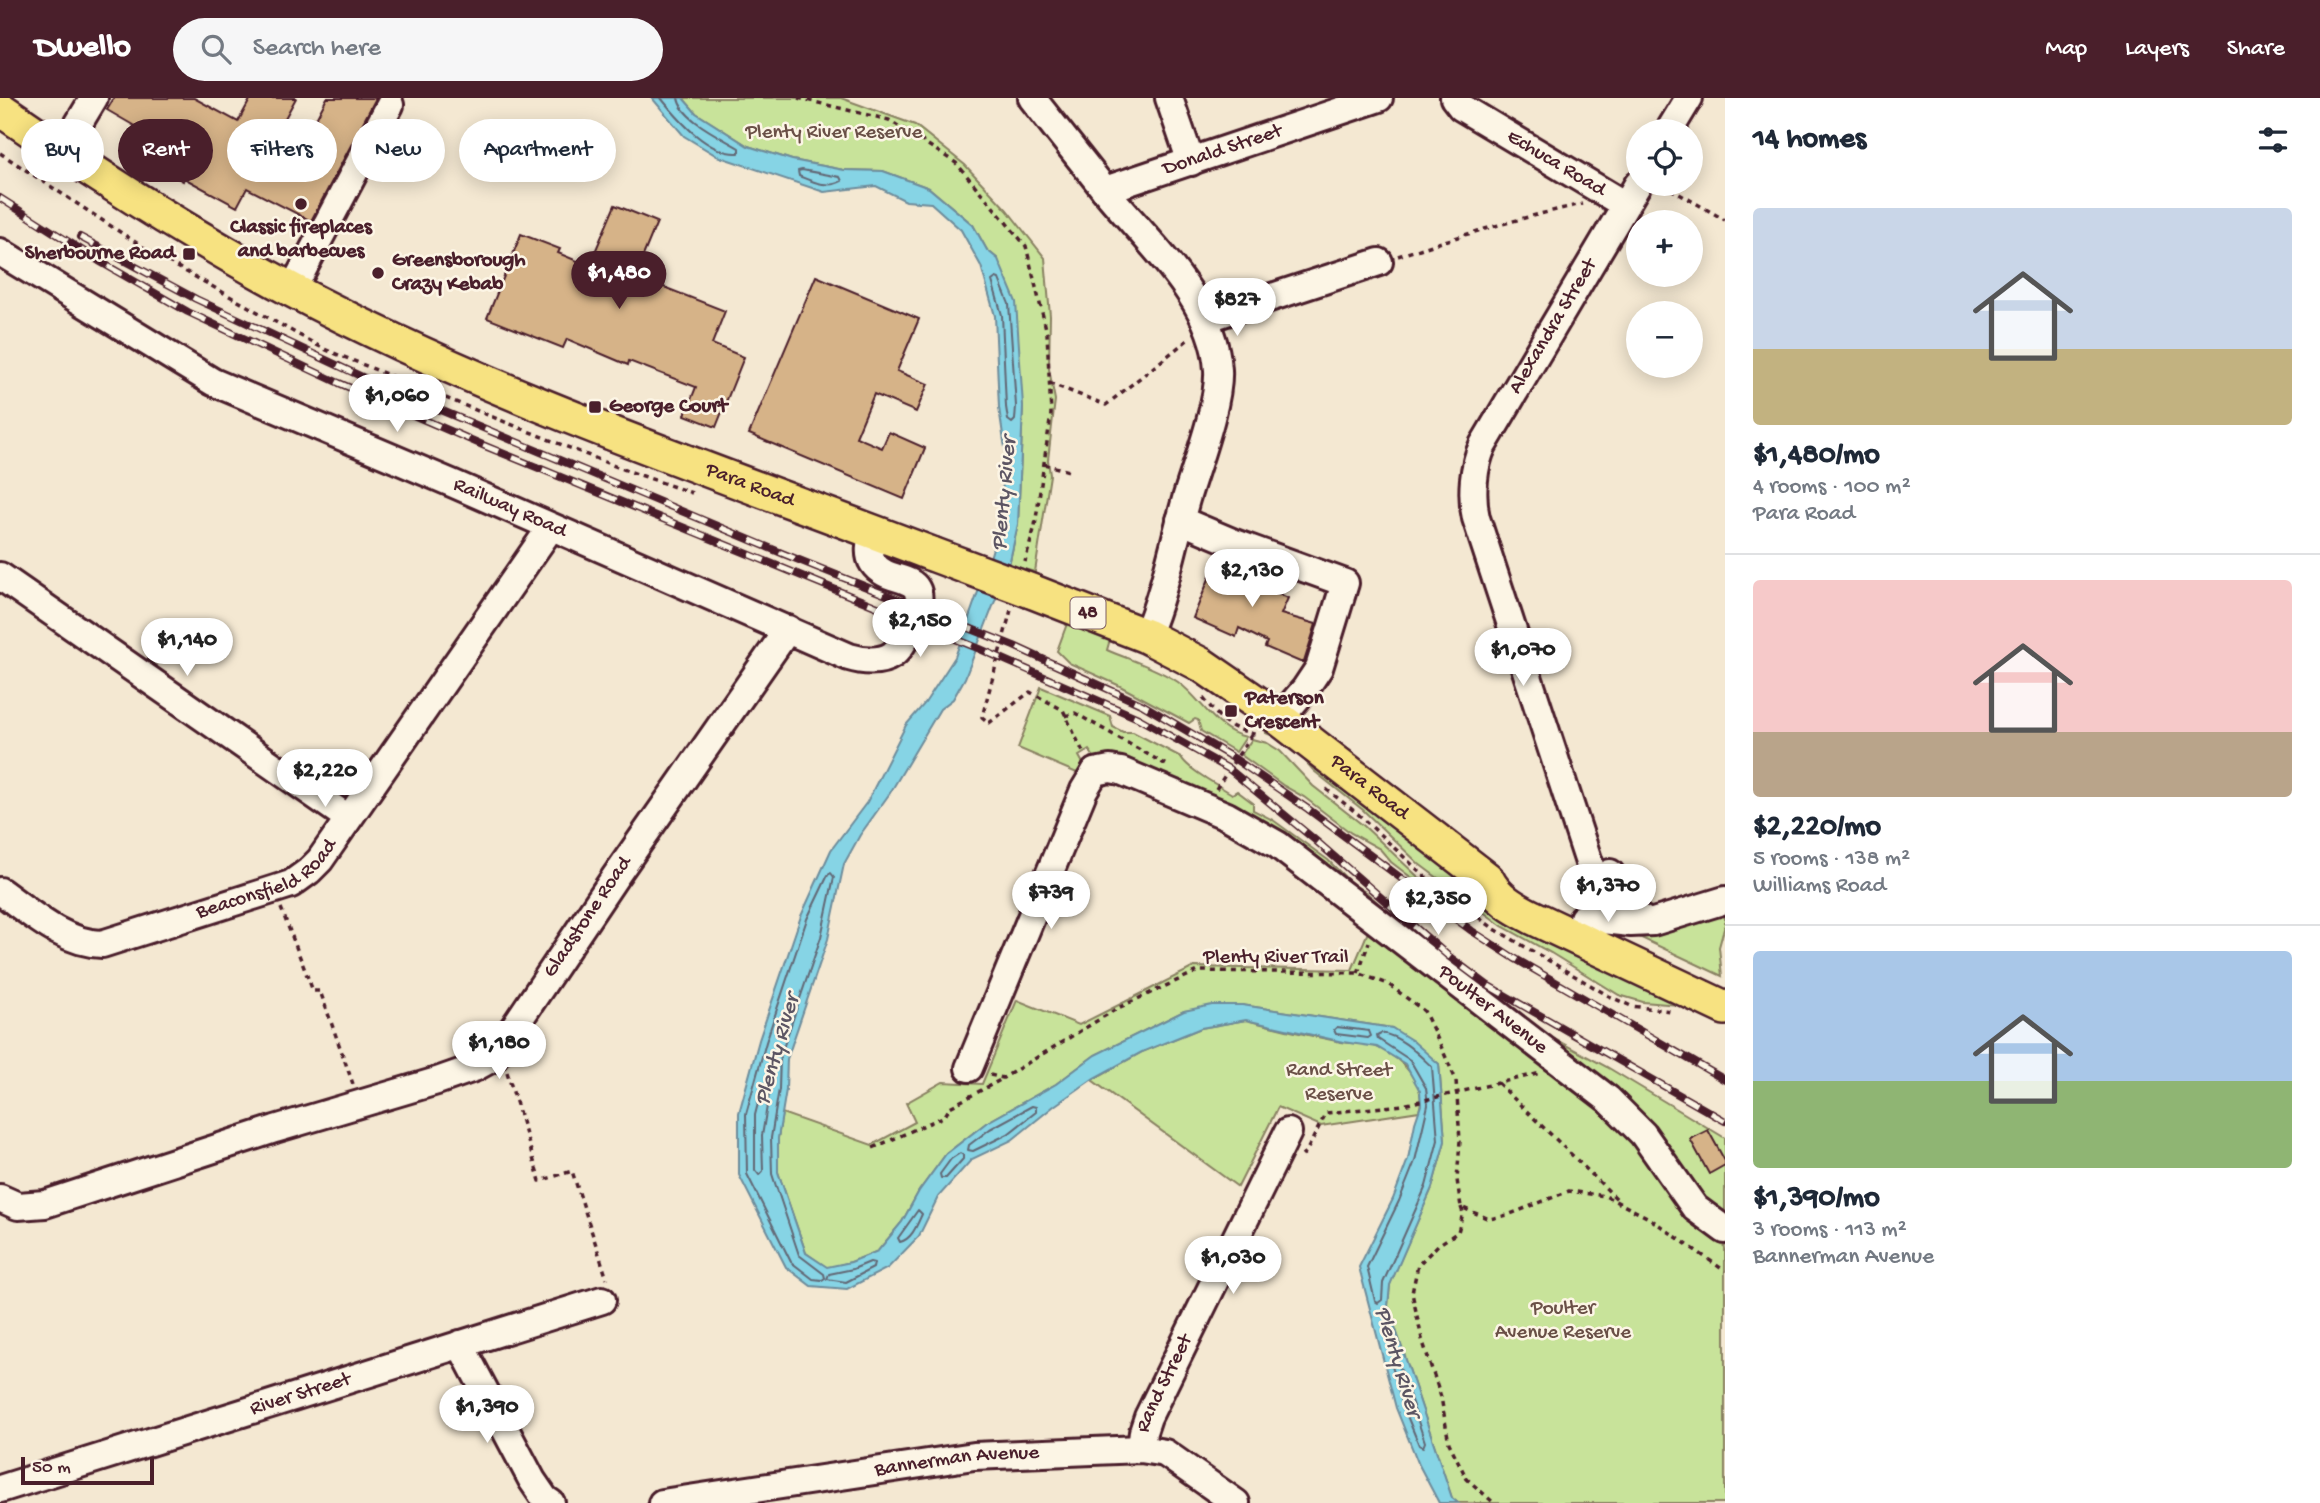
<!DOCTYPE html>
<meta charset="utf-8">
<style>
body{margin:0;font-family:"Gochi Hand",sans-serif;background:#f6f6f7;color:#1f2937;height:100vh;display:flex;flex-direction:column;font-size:26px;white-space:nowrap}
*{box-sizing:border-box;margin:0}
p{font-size:23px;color:#747a83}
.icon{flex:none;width:38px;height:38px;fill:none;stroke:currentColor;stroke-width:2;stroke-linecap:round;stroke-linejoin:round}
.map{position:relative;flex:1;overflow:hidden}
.side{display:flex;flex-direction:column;background:#fff;width:595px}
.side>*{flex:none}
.hud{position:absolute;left:21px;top:21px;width:665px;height:63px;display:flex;gap:14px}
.controls{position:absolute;left:1626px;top:21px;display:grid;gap:14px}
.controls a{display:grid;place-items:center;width:77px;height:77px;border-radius:50%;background:#fff;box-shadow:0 4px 18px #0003;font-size:35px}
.scale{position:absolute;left:21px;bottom:18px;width:133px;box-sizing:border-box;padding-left:7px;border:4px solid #4a1f2b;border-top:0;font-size:19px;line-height:24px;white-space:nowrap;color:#4a1f2b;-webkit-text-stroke:5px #fcf5e5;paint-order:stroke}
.price{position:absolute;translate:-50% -60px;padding:0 16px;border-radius:24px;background:#fff;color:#222;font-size:23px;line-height:46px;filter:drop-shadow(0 2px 4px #0008)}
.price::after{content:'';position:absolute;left:50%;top:42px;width:21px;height:16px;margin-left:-10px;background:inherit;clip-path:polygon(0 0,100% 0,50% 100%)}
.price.active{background:#4a1f2b;color:#fff}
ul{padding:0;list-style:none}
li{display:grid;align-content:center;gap:14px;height:371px;padding:0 28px}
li+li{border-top:2px solid #e0e1e3}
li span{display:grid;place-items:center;height:217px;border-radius:7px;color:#555}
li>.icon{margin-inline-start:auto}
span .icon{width:126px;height:126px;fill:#fffc;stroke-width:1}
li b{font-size:30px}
h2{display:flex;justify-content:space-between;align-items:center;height:84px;padding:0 28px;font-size:30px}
.pill{padding:0 24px;border-radius:32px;background:#fff;box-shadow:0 4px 18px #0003;font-size:24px;line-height:63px}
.pill.active{background:#4a1f2b;color:#fff}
header{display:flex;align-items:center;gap:42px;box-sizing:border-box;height:98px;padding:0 35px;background:#4a1f2b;color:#fff}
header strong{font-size:33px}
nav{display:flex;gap:38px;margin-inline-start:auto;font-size:24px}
.search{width:490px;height:63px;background:#f6f6f7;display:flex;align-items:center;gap:18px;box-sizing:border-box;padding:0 24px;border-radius:38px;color:#747a83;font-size:26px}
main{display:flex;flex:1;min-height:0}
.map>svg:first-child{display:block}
.green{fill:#c8e39a;stroke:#898162;stroke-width:2}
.water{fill:#86d4e5;stroke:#6e8c9b;stroke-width:2}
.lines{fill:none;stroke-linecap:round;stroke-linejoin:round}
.shore{stroke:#626775;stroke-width:2}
.building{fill:#d6b388;stroke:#4a1f2b;stroke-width:2}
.minor-casing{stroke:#4a1f2b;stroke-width:32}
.major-casing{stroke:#4a1f2b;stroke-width:38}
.path{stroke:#4a1f2b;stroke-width:3.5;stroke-dasharray:5 5;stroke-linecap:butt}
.minor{stroke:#fcf5e5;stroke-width:26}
.major{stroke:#f7e281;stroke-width:33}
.rail-casing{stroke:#4a1f2b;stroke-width:8}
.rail{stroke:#fcf5e5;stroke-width:5;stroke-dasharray:16;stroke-linecap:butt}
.major-bridge-casing{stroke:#4a1f2b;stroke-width:38;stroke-linecap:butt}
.major-bridge{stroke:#f7e281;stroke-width:33}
.poi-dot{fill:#4a1f2b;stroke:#fcf5e5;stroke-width:2.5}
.labels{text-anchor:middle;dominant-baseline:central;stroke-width:5;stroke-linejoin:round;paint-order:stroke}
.shield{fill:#fcf5e5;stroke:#7f5f63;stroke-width:2}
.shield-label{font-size:19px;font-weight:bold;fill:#4a1f2b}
.park-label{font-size:21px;fill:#6a5047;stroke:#fcf5e5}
.street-label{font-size:21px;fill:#4a1f2b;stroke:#fcf5e5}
.poi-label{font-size:21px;font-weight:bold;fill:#4a1f2b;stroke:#fcf5e5;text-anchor:start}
.water-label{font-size:23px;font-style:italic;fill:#5c5563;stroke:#fcf5e5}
</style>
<header>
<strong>Dwello</strong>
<div class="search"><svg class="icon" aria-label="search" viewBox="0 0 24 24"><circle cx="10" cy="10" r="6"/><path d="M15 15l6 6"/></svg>Search here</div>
<nav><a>Map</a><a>Layers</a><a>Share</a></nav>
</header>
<main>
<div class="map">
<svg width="1725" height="1405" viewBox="0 0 1725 1405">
<rect width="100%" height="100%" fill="#f4e8d2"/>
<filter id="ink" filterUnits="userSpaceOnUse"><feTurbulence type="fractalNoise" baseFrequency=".0143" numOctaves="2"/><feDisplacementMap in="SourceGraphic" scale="14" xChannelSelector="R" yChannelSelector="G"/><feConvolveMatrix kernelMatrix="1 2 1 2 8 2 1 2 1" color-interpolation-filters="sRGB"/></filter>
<g filter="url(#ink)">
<path class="green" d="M683,0H841L915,27L965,67L1007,112L1045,160L1050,218L1049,271L1055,302L1048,362L1050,377L1035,474L1009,467L1018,426L1023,308L998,161L987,152L973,127L929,90L883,73L844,72L792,62L748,48L696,15Z
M1068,523L1111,538L1107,552C1130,562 1157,570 1178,584C1203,602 1214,632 1246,639L1236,654L1201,633L1198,622L1195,621L1189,625L1118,587L1069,565L1057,553Z
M1041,589L1110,618L1113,629L1123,634H1133L1181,659C1188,672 1218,687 1232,696L1237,693L1253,705V712L1273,722L1328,762L1351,785L1367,795L1411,834L1545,936L1607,969L1725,1040V1122L1707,1110L1660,1046L1315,766L1096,662L1089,652L1079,658L1085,669L1084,678L1018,650Z
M1266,633L1277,637L1691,908L1643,904L1619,897L1551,855L1502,828L1419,766L1363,712L1314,673L1299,656L1278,640L1266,635Z
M1252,641L1267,645L1280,653L1313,688L1364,728L1430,790L1417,784L1391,764L1380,751L1351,735L1304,699L1284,688L1241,657Z
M1725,811V827L1719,849L1722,878L1637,838Z
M1370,829L1603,1008L1692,1118L1695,1128L1725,1149V1405H1458L1452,1400L1388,1208L1390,1186L1432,1090L1445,1043L1439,966L1392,930L1242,907L1184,913L1095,957L1056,986L986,1025L946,1056L919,1093L902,1124L878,1153L851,1164L827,1170L806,1155L778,1074V1040L782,1015L872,1047L915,1024L906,1005L943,984L982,986L1017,902L1079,927L1194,869L1352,872Z
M1246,922C1277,930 1309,938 1341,944C1353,946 1368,945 1379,950C1401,960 1428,986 1419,1013L1321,1028L1278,1009L1238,1089L1092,982L1142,954L1201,930Z"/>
<path class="water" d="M652,0H683L696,15L748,48L792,62L844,72L883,73L929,90L973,127L987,152L998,161L1016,204L1023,308L1018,426L1009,467L965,580L953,601L940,611L890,695L860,737L844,766L828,841L787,961L786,992L778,1040V1074L806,1155L827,1169L851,1164L878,1153L902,1124L919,1093L946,1056L986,1025L1056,986L1095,957L1184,913L1212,907H1242L1392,930L1413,943L1439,966L1445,1043L1432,1090L1390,1187L1388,1208L1452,1400L1458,1405H1439L1419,1367L1396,1310L1359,1169L1393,1101L1408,1061L1415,1025L1421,1007L1420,993L1405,966L1377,949L1343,944L1246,922L1201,930L1142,954L1094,980L1054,1008L1012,1042L972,1061L938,1099L919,1138L888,1170L847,1191L811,1188L786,1169L739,1077V1015L759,942L801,818L831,752L867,704L906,627L925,605L955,559L990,460L995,443L1001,404L1006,357L999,310L995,218L981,168L961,132L931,105L906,103L876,88L824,94L717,58L684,38Z"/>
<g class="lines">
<path class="shore" d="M661,0C679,22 708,57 739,55V50C721,39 681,21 678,0
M802,72L840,79L842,83C828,91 814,84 799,78L798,73Z
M996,180L999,181L1009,206L1016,308L1015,322L1012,325L1008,322L1006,309L1002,217L992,183Z
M831,775L834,779L821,839L780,959L779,991L771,1040L772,1076L799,1157L824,1176L825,1180L822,1182L813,1181L791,1164L747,1076L746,1016L766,944L807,821L828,777Z
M1337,929L1369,933L1371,938L1368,940L1336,936L1334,932Z
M1381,935C1401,938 1418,956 1432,969L1438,1042L1426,1088L1383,1185L1382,1202L1378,1205L1375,1203L1367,1169L1399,1103L1415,1063L1428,1007L1426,990L1410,962L1378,941L1377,937Z
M767,984L770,990L762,1038L763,1073L759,1077L755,1072V1017L763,986Z
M1032,1008L1036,1009V1014L1008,1036L973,1053L968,1052L969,1047L990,1031Z
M960,1055L963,1057V1061L946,1080H941L940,1076L951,1061Z
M918,1112L922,1116C917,1127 912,1141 900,1144L898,1140Z
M870,1164L874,1165L873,1170L846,1184L827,1181L829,1176L853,1171Z
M1395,1264L1399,1267L1425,1344L1423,1349L1419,1347L1403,1308L1392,1268Z"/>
</g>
<path class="building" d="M114,0H194L238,24L251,0H296L278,33L303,46L327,0H376L311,123L247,90L237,109L184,80L183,83L159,70L156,75L130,60L145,34L107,12Z
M615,107L657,124L638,170L664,180L661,188L725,213L712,246L744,259L716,329L685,317L696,289L629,263L628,267L567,241L563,250L487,220L521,136L560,151L558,155L589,168Z
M816,178L919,221L897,273L928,286L916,314L874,296L856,339L882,350L889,334L925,350L904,401L749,336Z
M1219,456L1263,472L1258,486L1288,500L1281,516L1316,526L1304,564H1300L1265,549L1267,544L1239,530L1236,539L1193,520Z
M1708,1032L1725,1063V1067L1709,1076L1690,1041Z"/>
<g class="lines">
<g class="minor-casing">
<g id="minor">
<path d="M1032,0C1056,30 1080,61 1104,91C1147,144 1214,201 1218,272C1220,305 1196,367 1186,401C1173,447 1165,493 1146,538"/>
<path d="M1169,0L1191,64"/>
<path id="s1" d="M1454,0L1461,9L1625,107"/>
<path d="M1669,33L1689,0"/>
<path d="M62,53L94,0"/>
<path id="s2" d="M1105,92L1379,0"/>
<path id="s3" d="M0,154L213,284L454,386L849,559C862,563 880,565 892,557C902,550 908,536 912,525C936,469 889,490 873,465C867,456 871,443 872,433"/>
<path d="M292,192L390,7"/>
<path d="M1205,221L1379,164"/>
<path d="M1180,422L1232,444L1345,485L1319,570L1305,591L1280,620"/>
<path d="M0,478L348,720"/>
<path id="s4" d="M1095,674L1110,671L1121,673L1227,718L1278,747L1608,1001L1643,1036L1695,1110L1725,1132"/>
<path d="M1610,775C1620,803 1621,809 1647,824"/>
<path id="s5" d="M1615,790L1603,794L1597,789L1476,420C1471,397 1473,368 1483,347L1638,86"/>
<path id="s6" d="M0,793C31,815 63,845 102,846L291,786L309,773L320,762L551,429"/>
<path d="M1583,820L1631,825L1653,824L1725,802"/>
<path d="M969,970L1084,692L1095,674"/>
<path id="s7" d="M0,1100L18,1108L45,1106L275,1031L437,983L474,970L494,959L615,779L788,531"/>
<path d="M460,1246L532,1382L545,1401L551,1405"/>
<path id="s8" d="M1141,1351L1143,1334L1148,1319L1288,1034"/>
<path id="s9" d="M0,1391L602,1202"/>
<path id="s10" d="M662,1405L974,1358L1141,1351L1165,1355L1236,1405"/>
</g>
</g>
<g class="major-casing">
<g id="major">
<path id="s11" d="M0,11C94,76 191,138 292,192C496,300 717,374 932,456"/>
<path id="s12" d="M1031,493L1146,538L1202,567L1276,618L1487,781C1496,800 1514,810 1532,819L1725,910"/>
</g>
</g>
<path class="path" d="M798,0L889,22L956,65L1026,148L1047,235L1051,316L1035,428L1025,464
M0,55L149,153L324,251L617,369L692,395
M1662,86L1725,122
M1398,158C1459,138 1519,120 1582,106
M1049,285L1106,307L1190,240
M1044,366L1069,373
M1011,512L982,619L989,625L1030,594L1063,612L1084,656
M1203,600C1224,625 1226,629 1258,637
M1065,618L1075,615L1170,669
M1216,691L1252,636
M1326,691L1358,716L1433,786L1493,830L1609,898L1631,908L1671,913
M281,810L313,893H320L353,986
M1358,875L1369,844
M507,974L540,1083L572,1073L607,1181
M990,977L1003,980L1118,910L1198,873L1358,875L1388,886L1424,913L1439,944L1456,982L1460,1043L1457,1082L1461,1109L1489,1121L1508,1117L1569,1093L1605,1098L1649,1120L1725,1173
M1498,985L1619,1103
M873,1050L945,1018L950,1009L1002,981
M1302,1058L1306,1054L1326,1015L1403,1007L1541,975
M1461,1109L1463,1115L1458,1134L1438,1147L1418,1167L1412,1195L1422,1241L1441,1299L1449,1345L1467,1381L1494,1405"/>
<use href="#minor" class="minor"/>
<use href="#major" class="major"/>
<g class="rail-casing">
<path id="rail" d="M0,100L99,163L188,214L339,285L485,348L980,551L1138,620L1229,671L1315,742L1447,857L1487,887L1725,1023
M80,139L196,201L371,283L784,456L1014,548L1143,607L1235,661L1308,711L1472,833L1514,860L1725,982"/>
</g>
<use href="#rail" class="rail"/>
<g class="major-bridge-casing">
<path id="major-bridge" d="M932,456L1031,493"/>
</g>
<use href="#major-bridge" class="major-bridge"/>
</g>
</g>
<g class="poi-dot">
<circle cx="301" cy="106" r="7"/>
<rect x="182" y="149" width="14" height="14" rx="3.5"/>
<circle cx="378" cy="175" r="7"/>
<rect x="588" y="302" width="14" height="14" rx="3.5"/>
<rect x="1224" y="606" width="14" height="14" rx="3.5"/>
</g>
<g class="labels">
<rect class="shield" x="1070.5" y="499.5" width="35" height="31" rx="5"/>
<g class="shield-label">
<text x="1088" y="515">48</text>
</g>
<g class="park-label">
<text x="834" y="35">Plenty River Reserve</text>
<text x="1339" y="973">Rand Street<tspan x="1339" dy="24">Reserve</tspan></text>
<text x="1563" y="1211">Poulter<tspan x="1563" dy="24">Avenue Reserve</tspan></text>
</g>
<g class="street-label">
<text stroke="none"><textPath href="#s2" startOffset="124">Donald Street</textPath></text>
<text stroke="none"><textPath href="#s1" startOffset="122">Echuca Road</textPath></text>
<text stroke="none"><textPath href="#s5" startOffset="621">Alexandra Street</textPath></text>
<text stroke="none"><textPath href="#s11" startOffset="842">Para Road</textPath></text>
<text stroke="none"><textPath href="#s3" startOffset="572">Railway Road</textPath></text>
<text stroke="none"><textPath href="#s12" startOffset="394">Para Road</textPath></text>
<text stroke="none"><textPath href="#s6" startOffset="296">Beaconsfield Road</textPath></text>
<text stroke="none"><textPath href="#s7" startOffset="688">Gladstone Road</textPath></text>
<text x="1276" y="860">Plenty River Trail</text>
<text stroke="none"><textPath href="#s4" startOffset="471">Poulter Avenue</textPath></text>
<text stroke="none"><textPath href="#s8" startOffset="70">Rand Street</textPath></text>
<text stroke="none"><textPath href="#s9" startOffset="315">River Street</textPath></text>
<text stroke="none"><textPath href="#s10" startOffset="298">Bannerman Avenue</textPath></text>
</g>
<g class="poi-label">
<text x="301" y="130" text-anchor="middle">Classic fireplaces<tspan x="301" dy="24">and barbecues</tspan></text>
<text x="175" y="156" text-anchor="end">Sherbourne Road</text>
<text x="392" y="163">Greensborough<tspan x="392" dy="24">Crazy Kebab</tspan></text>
<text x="609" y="309">George Court</text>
<text x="1245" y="601">Paterson<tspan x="1245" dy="24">Crescent</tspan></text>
</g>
<g class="water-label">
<text transform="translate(1005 396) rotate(-85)">Plenty River</text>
<text transform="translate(778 952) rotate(-74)">Plenty River</text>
<text transform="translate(1397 1264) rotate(73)">Plenty River</text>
</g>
</g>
</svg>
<div class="controls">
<a><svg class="icon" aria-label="locate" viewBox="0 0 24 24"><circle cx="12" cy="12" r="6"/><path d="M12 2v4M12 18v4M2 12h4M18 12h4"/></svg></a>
<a>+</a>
<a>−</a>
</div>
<div class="scale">50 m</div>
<b class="price active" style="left:619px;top:213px">$1,480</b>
<b class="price" style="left:1237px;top:240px">$827</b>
<b class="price" style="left:397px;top:336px">$1,060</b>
<b class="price" style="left:1252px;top:511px">$2,130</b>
<b class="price" style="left:920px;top:561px">$2,150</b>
<b class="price" style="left:187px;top:580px">$1,140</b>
<b class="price" style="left:1523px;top:590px">$1,070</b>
<b class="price" style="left:325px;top:711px">$2,220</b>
<b class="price" style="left:1608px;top:826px">$1,370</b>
<b class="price" style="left:1051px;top:833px">$739</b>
<b class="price" style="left:1438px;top:839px">$2,350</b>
<b class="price" style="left:499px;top:983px">$1,180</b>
<b class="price" style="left:1233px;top:1198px">$1,030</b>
<b class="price" style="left:487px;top:1347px">$1,390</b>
<div class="hud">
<a class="pill">Buy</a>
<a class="pill active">Rent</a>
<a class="pill">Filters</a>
<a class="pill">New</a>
<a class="pill">Apartment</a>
</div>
</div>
<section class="side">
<h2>14 homes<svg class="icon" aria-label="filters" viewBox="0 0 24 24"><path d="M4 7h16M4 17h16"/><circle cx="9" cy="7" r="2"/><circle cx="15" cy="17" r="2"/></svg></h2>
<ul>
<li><span style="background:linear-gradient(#c9d6e8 65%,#c2b280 0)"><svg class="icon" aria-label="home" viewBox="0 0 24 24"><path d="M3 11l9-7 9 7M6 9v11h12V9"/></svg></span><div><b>$1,480/mo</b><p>4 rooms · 100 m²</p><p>Para Road</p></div></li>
<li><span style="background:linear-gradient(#f6c9c9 70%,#b9a48a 0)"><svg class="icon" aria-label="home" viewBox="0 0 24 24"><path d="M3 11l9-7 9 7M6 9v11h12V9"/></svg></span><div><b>$2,220/mo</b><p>5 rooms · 138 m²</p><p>Williams Road</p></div></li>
<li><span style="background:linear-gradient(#a9c7e8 60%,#8fb573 0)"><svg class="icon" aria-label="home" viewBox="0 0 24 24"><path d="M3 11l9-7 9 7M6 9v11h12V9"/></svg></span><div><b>$1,390/mo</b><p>3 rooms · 113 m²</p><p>Bannerman Avenue</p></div></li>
</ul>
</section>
</main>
